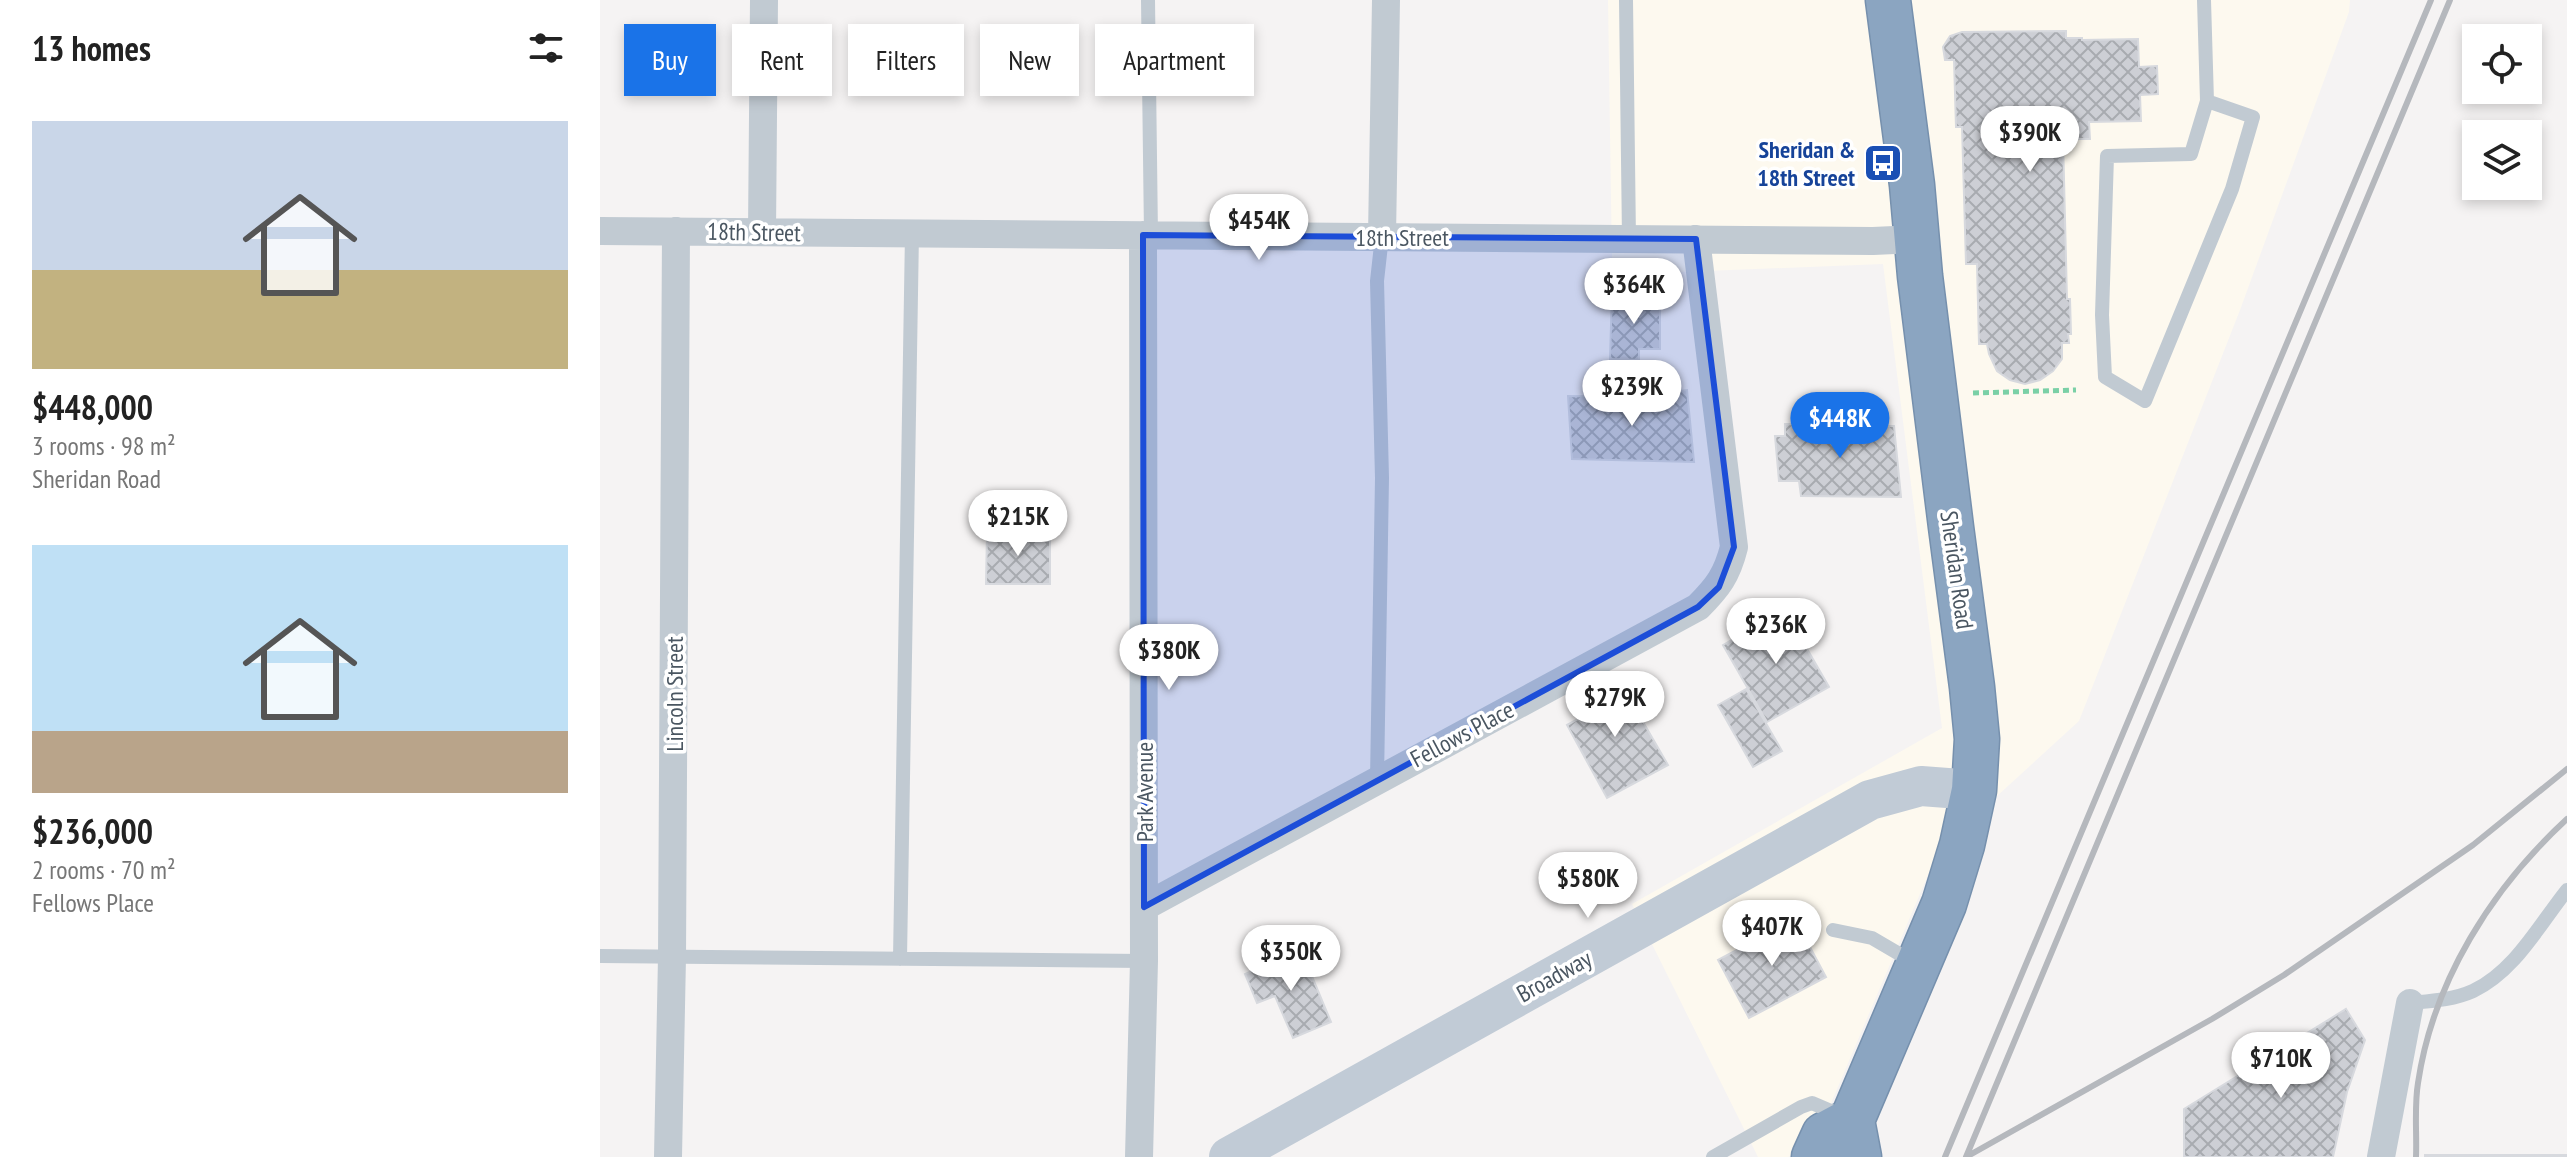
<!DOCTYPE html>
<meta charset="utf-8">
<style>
body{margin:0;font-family:"PT Sans Narrow",sans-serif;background:#f2f2f2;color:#222;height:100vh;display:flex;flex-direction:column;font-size:30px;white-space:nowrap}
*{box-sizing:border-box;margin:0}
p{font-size:26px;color:#767676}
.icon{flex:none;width:44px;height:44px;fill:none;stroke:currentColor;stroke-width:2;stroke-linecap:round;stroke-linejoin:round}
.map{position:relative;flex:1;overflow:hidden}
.panel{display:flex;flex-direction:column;background:#fff;width:600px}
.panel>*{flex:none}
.top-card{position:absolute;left:24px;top:24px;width:760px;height:72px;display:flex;gap:16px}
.controls{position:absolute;left:1862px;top:24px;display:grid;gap:16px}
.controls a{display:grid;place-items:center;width:80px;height:80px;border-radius:0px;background:#fff;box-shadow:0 4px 12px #0003;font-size:40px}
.price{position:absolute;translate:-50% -68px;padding:0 18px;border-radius:28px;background:#fff;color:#222;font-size:26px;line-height:52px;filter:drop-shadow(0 2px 4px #0008)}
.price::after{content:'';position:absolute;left:50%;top:48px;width:24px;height:18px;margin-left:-12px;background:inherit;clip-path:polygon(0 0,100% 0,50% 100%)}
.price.current{background:#1a73e8;color:#fff}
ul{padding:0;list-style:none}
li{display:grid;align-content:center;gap:16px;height:424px;padding:0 32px}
li span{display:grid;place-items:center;height:248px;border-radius:0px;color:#555}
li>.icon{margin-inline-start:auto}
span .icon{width:144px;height:144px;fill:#fffc;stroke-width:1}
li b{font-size:34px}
h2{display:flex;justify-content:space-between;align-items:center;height:96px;padding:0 32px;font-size:34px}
.tag{padding:0 28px;border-radius:0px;background:#fff;box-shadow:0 4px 12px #0003;font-size:28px;line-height:72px}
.tag.current{background:#1a73e8;color:#fff}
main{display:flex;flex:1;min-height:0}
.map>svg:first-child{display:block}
.commercial{fill:#fdf9ef}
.building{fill:url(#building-cross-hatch);stroke:#d7d9de;stroke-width:2}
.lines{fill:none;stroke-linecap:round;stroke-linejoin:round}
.highway-casing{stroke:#7690ad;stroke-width:47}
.path{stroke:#7ad0a6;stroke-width:5;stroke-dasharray:6 4;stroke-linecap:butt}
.lane{stroke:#c1cad2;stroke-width:14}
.street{stroke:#c1cad2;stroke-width:28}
.secondary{stroke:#c1cbd6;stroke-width:40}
.highway{stroke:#8ba5c1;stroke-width:44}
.rail{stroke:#b5b8bd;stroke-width:6}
.marked{fill:#1d4ed8;fill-opacity:0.2;stroke:#1d4ed8;stroke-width:6;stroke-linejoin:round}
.labels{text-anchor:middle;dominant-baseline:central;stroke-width:7;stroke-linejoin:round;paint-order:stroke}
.transit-label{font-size:24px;font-weight:bold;fill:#164399;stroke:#fff;text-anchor:end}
.street-label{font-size:24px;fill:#4a5661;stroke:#fff}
</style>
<main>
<section class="panel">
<h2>13 homes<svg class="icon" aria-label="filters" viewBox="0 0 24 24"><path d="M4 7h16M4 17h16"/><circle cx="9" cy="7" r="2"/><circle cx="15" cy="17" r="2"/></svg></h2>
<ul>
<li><span style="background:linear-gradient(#c9d6e8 60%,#c2b280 0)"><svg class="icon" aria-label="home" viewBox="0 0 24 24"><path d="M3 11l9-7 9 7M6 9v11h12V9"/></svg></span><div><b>$448,000</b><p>3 rooms · 98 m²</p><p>Sheridan Road</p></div></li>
<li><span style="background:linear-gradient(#bfe0f5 75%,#b9a48a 0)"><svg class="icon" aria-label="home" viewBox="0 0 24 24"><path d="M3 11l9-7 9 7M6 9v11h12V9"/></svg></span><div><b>$236,000</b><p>2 rooms · 70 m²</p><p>Fellows Place</p></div></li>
</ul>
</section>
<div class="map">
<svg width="1967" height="1157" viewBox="0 0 1967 1157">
<defs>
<pattern id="building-cross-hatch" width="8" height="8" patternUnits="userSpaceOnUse" patternTransform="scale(2)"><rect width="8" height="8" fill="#cdcfd5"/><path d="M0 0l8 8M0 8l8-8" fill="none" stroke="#a8abb0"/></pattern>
</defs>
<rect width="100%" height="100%" fill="#f5f3f3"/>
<path class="commercial" d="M1008,0H1750L1749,12L1640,310L1479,721L1339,849L1212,1148L1188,1157H1158L1032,904L1342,728L1283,264L1080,272L1012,265Z"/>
<path class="building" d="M1466,31V38H1482V40L1538,39L1539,67L1557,66L1558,94L1540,95L1541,121L1489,122L1490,139H1463L1467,299H1470L1471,334H1468L1469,343H1462V359L1453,371L1440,380L1425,384L1410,380L1397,371L1389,354L1387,344H1379L1377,264H1366L1362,127H1356L1354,60H1345L1343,47L1350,36L1362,32Z
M1012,292L1040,293V300H1060V349H1039V360L1010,359Z
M1087,390L1094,462L972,459L968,396L1031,397Z
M1185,424L1294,426L1301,497L1201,496L1199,481H1179L1175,436H1185Z
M387,532H450V584H386Z
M1184,609L1229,687L1167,722L1123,645Z
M1017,677L1068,765L1007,798L967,725L987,714L978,698Z
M1146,689L1182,751L1153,767L1118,705Z
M1195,919L1226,977L1149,1018L1118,960Z
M701,950L731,1022L693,1038L675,996L657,1003L645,974Z
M1746,1009L1765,1040L1747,1092L1733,1157H1584V1109Z
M1825,1155H1967V1157H1825Z"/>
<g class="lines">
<g class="highway-casing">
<path id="highway" d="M1214,1157L1224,1135L1252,1120
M1259,1157L1252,1120L1344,904L1362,845L1374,790L1377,739L1372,687L1351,527L1320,276L1312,185L1288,0"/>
</g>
<path class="path" d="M1373,393L1476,390"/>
<path class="lane" d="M548,0L551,235
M1026,0L1029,239
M1604,0L1607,101L1653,117L1632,189L1545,401L1505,377L1502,315L1507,156L1591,154L1607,101
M777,780L782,478L777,281L782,236
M1233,930L1272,938L1313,962
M0,956L544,961
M300,959L312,233
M1810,1003C1831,1001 1853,1000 1873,991C1915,971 1939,925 1967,890
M1113,1157L1201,1107L1212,1103L1240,1115"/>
<path class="street" d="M0,231L1273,241L1316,239
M162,232L164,0
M782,236L786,0
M544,907L1098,607C1118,587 1127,575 1134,547L1096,239
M68,1157L72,957L76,231
M539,1157L544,961L543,235
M1781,1157L1810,1003"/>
<path class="secondary" d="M629,1157L1270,800L1321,786L1374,790"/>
<use href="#highway" class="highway"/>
<path class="rail" d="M1345,1157L1831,0
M1366,1157L1850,0
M1366,1157L1612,1019L1684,975L1873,845L1967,769
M1816,1157C1817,1133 1814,1107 1818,1083C1833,981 1892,888 1967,819"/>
</g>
<path class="marked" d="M543,235L1096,239L1134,547L1119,587L1098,607L544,907Z"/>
<defs>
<g id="bus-square" transform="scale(2)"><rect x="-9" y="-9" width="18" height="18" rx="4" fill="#1a4fb4" stroke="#fff"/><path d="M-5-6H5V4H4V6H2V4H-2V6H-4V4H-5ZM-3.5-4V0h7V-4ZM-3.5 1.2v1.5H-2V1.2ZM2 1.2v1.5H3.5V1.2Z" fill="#fff"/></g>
</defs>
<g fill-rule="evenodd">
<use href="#bus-square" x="1283" y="163"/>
</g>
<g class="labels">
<g class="transit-label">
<text x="1255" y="149">Sheridan &amp;<tspan x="1255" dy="28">18th Street</tspan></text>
</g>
<g class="street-label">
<text transform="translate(154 232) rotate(1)">18th Street</text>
<text x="802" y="237">18th Street</text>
<text transform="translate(1357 570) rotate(82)">Sheridan Road</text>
<text transform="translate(74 694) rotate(-90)">Lincoln Street</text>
<text transform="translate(862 734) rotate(-28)">Fellows Place</text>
<text transform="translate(544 792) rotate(-90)">Park Avenue</text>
<text transform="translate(954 976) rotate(-29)">Broadway</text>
</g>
</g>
</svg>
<div class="controls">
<a><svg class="icon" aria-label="locate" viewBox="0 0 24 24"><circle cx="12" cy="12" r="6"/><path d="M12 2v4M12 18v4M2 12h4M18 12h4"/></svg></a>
<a><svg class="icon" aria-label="layers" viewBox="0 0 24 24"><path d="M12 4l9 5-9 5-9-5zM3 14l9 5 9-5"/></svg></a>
</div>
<b class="price" style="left:1430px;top:174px">$390K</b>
<b class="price" style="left:659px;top:262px">$454K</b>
<b class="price" style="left:1034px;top:326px">$364K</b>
<b class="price" style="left:1032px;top:428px">$239K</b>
<b class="price current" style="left:1240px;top:460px">$448K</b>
<b class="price" style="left:418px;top:558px">$215K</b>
<b class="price" style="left:1176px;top:666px">$236K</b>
<b class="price" style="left:569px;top:692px">$380K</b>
<b class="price" style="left:1015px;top:739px">$279K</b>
<b class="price" style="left:988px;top:920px">$580K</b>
<b class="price" style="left:1172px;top:968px">$407K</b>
<b class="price" style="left:691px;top:993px">$350K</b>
<b class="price" style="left:1681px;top:1100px">$710K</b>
<div class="top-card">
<a class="tag current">Buy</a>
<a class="tag">Rent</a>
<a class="tag">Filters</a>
<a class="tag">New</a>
<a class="tag">Apartment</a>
</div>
</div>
</main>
